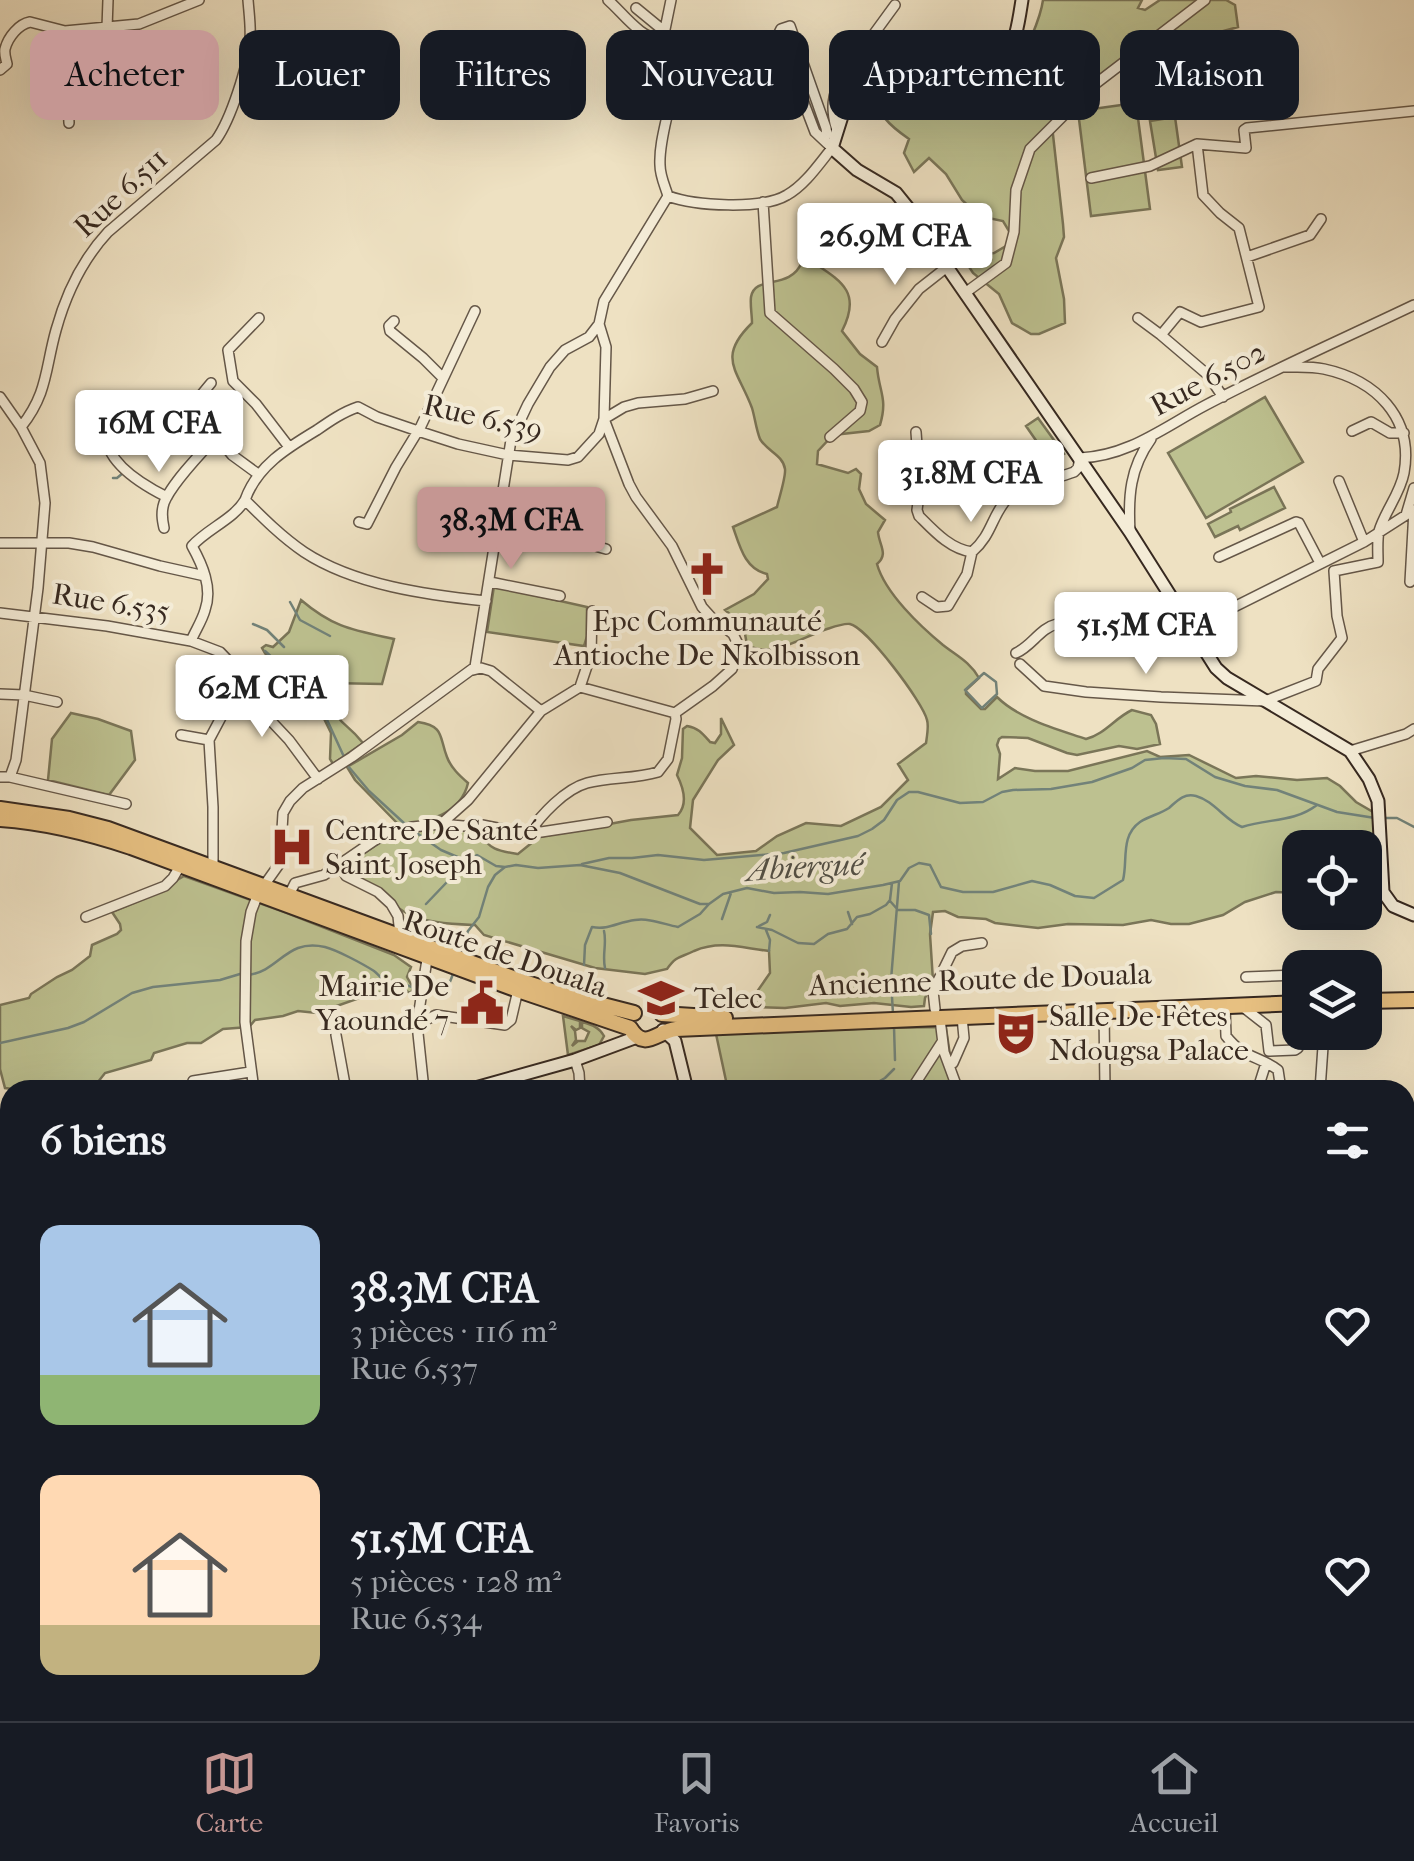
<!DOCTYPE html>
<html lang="fr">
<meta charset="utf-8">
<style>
body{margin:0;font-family:"IM FELL French Canon",serif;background:#20242c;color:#f1f3f6;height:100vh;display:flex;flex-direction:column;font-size:38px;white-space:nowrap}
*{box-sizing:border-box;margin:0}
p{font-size:32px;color:#9ea1a6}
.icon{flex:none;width:55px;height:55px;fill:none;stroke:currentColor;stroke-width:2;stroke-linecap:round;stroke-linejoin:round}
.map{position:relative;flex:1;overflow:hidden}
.side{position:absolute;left:0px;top:1080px;width:1415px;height:642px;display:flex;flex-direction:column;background:#171b24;border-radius:30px 30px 0 0;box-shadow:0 10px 40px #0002}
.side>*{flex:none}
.banner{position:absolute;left:30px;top:30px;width:1355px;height:90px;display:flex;gap:20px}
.buttons{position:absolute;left:1282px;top:830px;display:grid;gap:20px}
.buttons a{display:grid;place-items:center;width:100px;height:100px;border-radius:20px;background:#171b24;box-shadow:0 10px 40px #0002;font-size:50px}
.price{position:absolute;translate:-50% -85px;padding:0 22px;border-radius:10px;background:#fff;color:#222;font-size:32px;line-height:65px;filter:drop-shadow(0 2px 5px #0008)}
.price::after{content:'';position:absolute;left:50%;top:60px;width:30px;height:22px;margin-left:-15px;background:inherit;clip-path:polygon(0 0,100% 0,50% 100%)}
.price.on{background:#c59692;color:#111}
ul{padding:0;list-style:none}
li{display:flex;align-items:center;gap:30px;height:250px;padding:0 40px}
li span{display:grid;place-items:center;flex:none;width:280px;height:200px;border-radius:20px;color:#555}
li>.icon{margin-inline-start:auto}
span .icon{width:120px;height:120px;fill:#fffc;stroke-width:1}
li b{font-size:42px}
h2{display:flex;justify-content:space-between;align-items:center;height:120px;padding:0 40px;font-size:42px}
.pill{padding:0 35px;border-radius:20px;background:#171b24;box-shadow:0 10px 40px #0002;font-size:35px;line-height:90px}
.pill.on{background:#c59692;color:#111}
.tabs{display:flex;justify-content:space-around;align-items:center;height:140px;border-top:2px solid #363941;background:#171b24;font-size:28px;color:#9ea1a6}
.tabs a{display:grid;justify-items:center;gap:5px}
.tabs .on{color:#c59692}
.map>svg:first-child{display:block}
.green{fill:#bdc190;stroke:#7a7558;stroke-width:2.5}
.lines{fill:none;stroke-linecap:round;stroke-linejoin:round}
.stream{stroke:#728279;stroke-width:2.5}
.street-casing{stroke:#655748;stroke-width:12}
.secondary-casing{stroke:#372920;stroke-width:15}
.primary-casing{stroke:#372920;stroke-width:18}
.street{stroke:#f4ecd7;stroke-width:9}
.secondary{stroke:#f4ecd7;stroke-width:11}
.primary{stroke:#e7c081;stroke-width:14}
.labels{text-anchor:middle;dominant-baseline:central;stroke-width:8;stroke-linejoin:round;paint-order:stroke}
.street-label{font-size:30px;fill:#372920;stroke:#f4ecd7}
.poi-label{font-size:30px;fill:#372920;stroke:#f4ecd7;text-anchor:start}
.water-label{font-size:32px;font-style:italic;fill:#504e45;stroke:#f4ecd7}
</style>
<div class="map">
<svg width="1414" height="1721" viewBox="0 0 1414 1721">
<rect width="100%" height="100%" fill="#eee1c2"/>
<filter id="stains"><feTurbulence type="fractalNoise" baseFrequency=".002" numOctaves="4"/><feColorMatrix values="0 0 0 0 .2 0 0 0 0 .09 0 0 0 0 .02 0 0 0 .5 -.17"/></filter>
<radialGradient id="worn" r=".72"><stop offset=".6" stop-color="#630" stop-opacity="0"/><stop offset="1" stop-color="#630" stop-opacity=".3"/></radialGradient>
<path class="green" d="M1043,0H1142L1138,8L1145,10L1160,0H1226L1235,5L1238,27L1173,45L1049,99L1063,224L1064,237L1056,258L1064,299L1065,323L1039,334H1031L1012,323L999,294L973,273L951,239C958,231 963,222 975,228L974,236L986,254L994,253L1011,243L1012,236L1003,221L979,216L962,200L946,174L929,158L914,172L904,153L909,139C889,125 877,115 875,90C888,88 901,84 914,84C964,87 1004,104 1028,45C1034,30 1041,16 1043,0Z
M1136,103L1150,209L1091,216L1078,111Z
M1175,117L1182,167L1158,170L1150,121Z
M808,259C839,280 863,290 842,331L860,354L877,367C879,392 888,398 880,425L869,431L833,435L818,451L817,464L848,473L856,469L861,474L859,489L866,504L885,520L878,532C879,545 889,554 877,564C885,593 920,626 943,645C957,656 970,662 979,678L966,690V694L981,709H985L997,697C1019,719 1057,729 1086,739C1105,734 1115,718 1132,710L1151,715L1156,724L1160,744L1137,749L1119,746L1077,755L1067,753L1028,738L1002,737L999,739L997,745L1000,754L998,779L1015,768L1035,771H1068L1147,751L1160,757L1189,755L1236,778L1256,776L1297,780L1327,778L1340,786L1356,802L1373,812L1378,817L1375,879L1366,894L1365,848H1300V893L1276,892L1245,902L1223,915L1189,924H1171L1151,920L1123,925L1068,924L1038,928L995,923L986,919L958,917L945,911L933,912L930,934L933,981L925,998L924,1006L911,1007L874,1003L840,1006L826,1003L785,1008L755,1007L754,996L770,973L769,951C742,948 720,940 694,951C680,958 677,955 667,969L645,974L595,968L484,935L475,925C452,924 422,923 403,911C381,898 374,883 349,875L351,861C363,856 369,848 378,844C392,836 424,826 439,826C452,826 466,831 479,832C489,850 499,851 518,854L539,837L631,820L678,815C688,804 683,787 677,775L682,758L683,729L687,726C699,728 703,734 710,742L715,743L721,734V718L734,745L718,760L693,800L690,828L717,855L756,851L777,836L806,823L841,826L881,807L908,780L898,764L926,743C927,736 929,726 927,720C923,702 866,627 850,624C844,623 833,627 827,629C802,637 773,659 747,645L745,634L737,618L732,616L725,610L754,594L768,579L767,574C745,569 740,547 733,527L777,507C779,498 786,477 785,469C783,455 767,451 760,439C756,429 755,418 752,408C738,370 716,358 752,323C752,315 750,305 751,297C755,274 790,291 802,262Z
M1265,397L1303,462L1206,518L1168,453Z
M1038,418L1064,454L1051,462L1026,426Z
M1274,487L1285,508L1240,530L1238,526L1215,537L1208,524L1231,512L1230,509Z
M494,586L587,607V636L584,646L487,632Z
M301,600C334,628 353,630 394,639L382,684L330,683C332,727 341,715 363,743L333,764L330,759L331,733L315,700L306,675L302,671C286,670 269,663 262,648L266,645L273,647L289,632Z
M71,713L98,719L131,731L135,760L109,795L48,780L52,739Z
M418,722C445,726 439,737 447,757C451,768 460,776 468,783C461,814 428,822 400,826L355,780L347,767L402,735Z
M184,876L287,913L394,955L411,967L407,977L413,988L411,993L400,989L392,990L365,996L317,1013L298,1011L283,1016L255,1020L249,1027L223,1029L201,1043H187L154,1053L151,1060L105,1073L98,1082L82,1087H39L22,1090L5,1088L0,1069V1005L29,998L31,994L57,977L72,970L90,956L92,945L117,934L121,930L120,924L112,912L148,897Z
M563,1016L580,1021V1028L576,1030L571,1026L575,1031L576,1040L572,1046L578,1041H585L589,1032L582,1028V1022C592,1025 599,1027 604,1036L599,1045L568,1055Z
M944,1027L946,1028L951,1062L958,1090H728L716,1034L878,1028Z
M1414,1232V1335L1405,1337V1234Z
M0,1414L10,1415V1574H5L0,1566Z
M2,1643L10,1649V1712L25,1713L26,1721L0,1719V1644Z
M844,1712L1036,1713L1032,1721H823Z"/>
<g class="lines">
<path class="stream" d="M113,478H117L123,473
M290,602L300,620L330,636
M253,624L267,630L284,647
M265,651C272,658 279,664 289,666C298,667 302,664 310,668L323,711L345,759
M984,673L996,682L997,694L982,708L965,690Z
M348,766L369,791L405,824
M1383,818H1397L1414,827
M411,829L441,850L467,861
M582,864L609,858H632L658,855L704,860L784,853L858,836L872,829L884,820L897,800L909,792H918L960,803L983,802L1002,792L1013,790L1051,789L1092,782L1132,768L1145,760L1164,758L1186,759L1215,777L1245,786L1277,790L1337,812L1375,818
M890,901L898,910H915L929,915L931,934
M426,904L467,861L477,855L496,866L505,867
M848,912L852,924
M722,919L731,893
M759,926L767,922L770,915
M757,927L772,930L798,943L814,944L828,934L847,929L857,917L870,914L886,905L890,900L892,883
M766,930L770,940L769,951
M604,931C607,943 602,955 605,968
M460,952L468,931L479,917L488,887L495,875L505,867L516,865L538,868L580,865L620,873L700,904H709L723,894L747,888L774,893L800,892L828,894L883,885L900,881L909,868L919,863L930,865L941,887L963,892H993L1032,881L1050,885L1075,896L1094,898L1123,880C1128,861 1120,836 1140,822C1149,816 1160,814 1169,808C1177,801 1183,793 1196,796C1214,801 1225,820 1242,827C1269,818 1293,823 1317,805
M584,965L585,945L592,927C609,930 618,922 635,920C650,918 663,924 678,927L700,914L709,904
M248,975C280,971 286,938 325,947C337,950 363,964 374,971C378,974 381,979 386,981C389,982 398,982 401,983C416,988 429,996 446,992L453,974
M893,1014L891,980L899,882
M894,1027L895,1060
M0,1043L68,1028L84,1022L132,993L153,987L220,980L240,974
M864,1090L885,1078L894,1069
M0,1430L10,1429"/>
<g class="street-casing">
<path id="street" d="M608,0C623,13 642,41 663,39L669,48L714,52L778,35L781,29L790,26L826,128L827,134L824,138
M636,8L664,31
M107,28L108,0
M65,31L69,123
M663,39L671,0
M0,70L7,64C6,59 4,54 5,49C8,37 19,24 30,22L65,31L139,24L199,0
M836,127C831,109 832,95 841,79L895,5
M1197,144L1203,195L1220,213L1239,228L1259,307L1201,322L1180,312L1161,335L1208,375L1223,397
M1091,178L1150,166L1197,144L1246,148L1244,130L1247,128L1414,111
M668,196C695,206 762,210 787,195C805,185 819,164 832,148L815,132L778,35
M763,202L770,313L834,369L854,389L862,402L860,411L830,437
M1247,257L1310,235L1321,219
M868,260V251L913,214
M965,293L1006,263L1014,232L1016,190L1030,149L1094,85L1205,0
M259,318L228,350L233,381L256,404L289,447
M1138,318L1161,335
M394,321L389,326L390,331L423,358L443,378
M882,342L895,319L919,289L947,267
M211,383L192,406L232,455L258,474
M0,397L21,427L40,463L45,503L38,588L16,760L10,777H0
M21,427C48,393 45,369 56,330C66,294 82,260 108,232L216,140C231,119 248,66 250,40C251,27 249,13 248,0
M1352,431L1371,422L1390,433H1404
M916,432L920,487L917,510L919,516C934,531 950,549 972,552C992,535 992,515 1007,499C1024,483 1053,480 1074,472L1078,468L1080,458C1129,456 1164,427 1206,405C1274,369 1345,338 1414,305
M106,433C105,463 143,485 167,497
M1339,481L1364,542
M1406,515L1414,488
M499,520L606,549
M359,522L367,524L396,467L421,426L475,311
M164,528C162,519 161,512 164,503C171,484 201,453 216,437
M1130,532C1128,496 1130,468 1151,439
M0,543H69L93,547L160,566L205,576
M1219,557L1296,522L1299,523L1320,563
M490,582L560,596
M1410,582L1414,510
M922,597L937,607L948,606L967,574L972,552
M486,601C427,595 354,585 304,552C282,537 263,518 245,500C257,466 287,448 317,430C330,421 343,412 358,407L377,417L418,431L458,444L508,455L568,460L578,457L599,434L604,419L606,347L599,324L604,301L668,196C665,186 660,176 660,165C658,128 684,83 669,48
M0,613L107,626L191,641L220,652L241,674L234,693L209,740L213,807V867
M191,641C195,631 202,621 205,610C213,588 202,564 192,546C207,529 234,519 245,500
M1016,653C1032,646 1040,628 1057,624L1167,639L1198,638L1208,620L1364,542L1414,510
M1020,664L1044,686L1086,692L1161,697L1265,701L1316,681L1318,669L1342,638L1337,616L1334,571L1378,562C1378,552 1377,540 1379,531C1385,511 1400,494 1404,473C1414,417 1375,380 1324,369C1311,366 1297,367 1285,367
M473,670L481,668L491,671L541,711L580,687L675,713L713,686L732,669L737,655L738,644L733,634L711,617L702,607L672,546L636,497L629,484L604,419L624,407L638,403L685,399L713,391
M242,676L261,701L273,723L289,740L318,779
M580,687L591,654L592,611
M0,694L24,695L57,702
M181,735L209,740
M1350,751L1406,734L1414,729
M10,777L126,804
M441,824L468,800L541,711
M528,834L607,822
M340,865L346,876L378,892L391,904L398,916L400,935
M289,895L295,883L324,875L378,838L412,827L441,824L463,826L482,825L528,834C541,815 565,789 587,783C610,777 635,779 658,772L668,759L676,719L675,713
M86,917L165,886L173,878L180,866
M1246,977L1298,975L1299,996
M1225,1006L1226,1036C1244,1059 1258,1055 1278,1070L1281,1090
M1243,1007L1266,1025L1269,1051L1295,1050L1298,1048L1297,1032L1300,1023
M935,1009L933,991L952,952L962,946L982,943
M1104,1011L1105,1090
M940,1019L944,1052L958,1090
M417,1024L428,953
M336,1035L346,1090
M575,1060L579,1073L580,1090
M953,1063L964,1038L962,1017
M193,1081L250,1072
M1260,1082L1266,1063
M254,1090L245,1022L246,941L251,912L258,894L280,863L283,813L290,801L303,788L352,757L475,667L511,440L528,404L550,367L565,350L589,337L599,324
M424,1090L417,1024L436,1015L505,1025L511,1020L518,990
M911,1090L942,1042
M1320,1090L1324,1032
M0,1333L10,1330
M1409,1367L1414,1398
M1405,1558L1407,1561
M0,1581H10
M1405,1698L1414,1715
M130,1712V1715
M381,1712L392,1721
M677,1712L678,1721
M818,1712L831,1721
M1330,1717L1335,1721
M164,1721L165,1712
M234,1721L235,1712
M361,1721L367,1712
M555,1721L559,1712
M746,1721L748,1716L771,1712
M928,1721L966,1712"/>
</g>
<g class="secondary-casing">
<path id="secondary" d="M1022,0C1019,19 1016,45 1003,60C967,103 877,46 848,97L832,148L857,170L896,193L913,214L947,267L1130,532L1216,668L1227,678L1350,751L1369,779L1378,801L1383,892L1393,906L1414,915
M663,1030L675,1041L687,1090
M468,1090L575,1060L637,1037
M0,1206L10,1205
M1414,1564L1411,1587L1414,1650
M1405,1685L1411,1673L1414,1659
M1182,1712L1252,1721
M435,1721L442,1712
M1364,1721L1380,1712"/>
</g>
<g class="primary-casing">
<path id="primary" d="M0,809L69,819L108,829L524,982L564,995L634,1013
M0,819C44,822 89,833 131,847L518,990L630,1028C645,1052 657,1031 676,1029L1300,1003
M1365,1001L1414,1000
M662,1014L725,1018"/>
</g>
<use href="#street" class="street"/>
<use href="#secondary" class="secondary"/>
<use href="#primary" class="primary"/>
</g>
<defs>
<g id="church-bare" transform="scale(3.45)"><path d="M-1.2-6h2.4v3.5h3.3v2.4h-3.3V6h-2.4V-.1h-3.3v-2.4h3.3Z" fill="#8f2418" stroke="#f4ecd7" stroke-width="2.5" paint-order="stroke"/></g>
<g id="hospital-bare" transform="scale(3.45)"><path d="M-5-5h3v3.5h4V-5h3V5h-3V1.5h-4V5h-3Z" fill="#8f2418" stroke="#f4ecd7" stroke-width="2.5" paint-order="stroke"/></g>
<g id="university-bare" transform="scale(3.45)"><path d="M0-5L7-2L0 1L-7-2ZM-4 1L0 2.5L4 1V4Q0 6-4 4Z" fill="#8f2418" stroke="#f4ecd7" stroke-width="2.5" paint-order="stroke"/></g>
<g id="civic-bare" transform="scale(3.45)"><path d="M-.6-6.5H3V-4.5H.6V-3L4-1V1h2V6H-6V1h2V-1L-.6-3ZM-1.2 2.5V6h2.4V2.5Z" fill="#8f2418" stroke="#f4ecd7" stroke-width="2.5" paint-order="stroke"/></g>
<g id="theatre-bare" transform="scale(3.45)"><path d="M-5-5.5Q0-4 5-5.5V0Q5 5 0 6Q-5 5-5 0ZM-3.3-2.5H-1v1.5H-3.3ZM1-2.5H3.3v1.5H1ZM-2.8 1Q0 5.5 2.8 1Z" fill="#8f2418" stroke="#f4ecd7" stroke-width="2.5" paint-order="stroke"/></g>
</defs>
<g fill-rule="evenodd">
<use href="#church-bare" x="707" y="574"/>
<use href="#hospital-bare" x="292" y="847"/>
<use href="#university-bare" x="661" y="998"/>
<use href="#civic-bare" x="482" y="1003"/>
<use href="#theatre-bare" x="1016" y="1033"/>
</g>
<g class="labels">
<g class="street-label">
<text transform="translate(121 193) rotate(-43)">Rue 6.511</text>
<text transform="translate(1208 379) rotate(-28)">Rue 6.502</text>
<text transform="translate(483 418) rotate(13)">Rue 6.539</text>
<text transform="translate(111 603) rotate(9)">Rue 6.535</text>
<text transform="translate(505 954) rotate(19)">Route de Douala</text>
<text transform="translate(980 980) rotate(-2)">Ancienne Route de Douala</text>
</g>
<g class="poi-label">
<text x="707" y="621" text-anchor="middle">Epc Communauté<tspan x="707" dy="34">Antioche De Nkolbisson</tspan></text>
<text x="325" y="830">Centre De Santé<tspan x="325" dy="34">Saint Joseph</tspan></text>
<text x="449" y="986" text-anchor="end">Mairie De<tspan x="449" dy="34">Yaoundé 7</tspan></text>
<text x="694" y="998">Telec</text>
<text x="1049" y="1016">Salle De Fêtes<tspan x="1049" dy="34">Ndougsa Palace</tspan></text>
</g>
<g class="water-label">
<text transform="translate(805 867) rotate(-3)">Abiergué</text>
</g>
</g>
<rect width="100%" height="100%" filter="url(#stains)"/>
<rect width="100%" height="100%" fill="url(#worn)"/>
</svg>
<div class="buttons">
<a><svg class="icon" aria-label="locate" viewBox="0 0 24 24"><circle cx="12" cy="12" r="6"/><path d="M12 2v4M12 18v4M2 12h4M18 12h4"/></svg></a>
<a><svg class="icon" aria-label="layers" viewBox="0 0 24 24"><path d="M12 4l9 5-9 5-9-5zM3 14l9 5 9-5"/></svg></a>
</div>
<b class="price" style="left:895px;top:288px">26.9M CFA</b>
<b class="price" style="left:159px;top:475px">16M CFA</b>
<b class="price" style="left:971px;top:525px">31.8M CFA</b>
<b class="price on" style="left:511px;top:572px">38.3M CFA</b>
<b class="price" style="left:1146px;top:677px">51.5M CFA</b>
<b class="price" style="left:262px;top:740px">62M CFA</b>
<div class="banner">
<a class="pill on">Acheter</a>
<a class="pill">Louer</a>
<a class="pill">Filtres</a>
<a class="pill">Nouveau</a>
<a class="pill">Appartement</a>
<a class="pill">Maison</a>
</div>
<section class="side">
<h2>6 biens<svg class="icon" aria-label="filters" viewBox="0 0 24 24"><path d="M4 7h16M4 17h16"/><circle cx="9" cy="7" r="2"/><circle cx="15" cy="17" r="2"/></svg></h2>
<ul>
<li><span style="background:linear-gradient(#a9c7e8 75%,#8fb573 0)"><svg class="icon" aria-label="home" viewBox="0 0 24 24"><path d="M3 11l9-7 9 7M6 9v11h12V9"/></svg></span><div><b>38.3M CFA</b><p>3 pièces · 116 m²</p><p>Rue 6.537</p></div><svg class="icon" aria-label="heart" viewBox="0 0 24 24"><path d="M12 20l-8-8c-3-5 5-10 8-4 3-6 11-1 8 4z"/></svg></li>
<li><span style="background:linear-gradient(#ffd9b3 75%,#c2b280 0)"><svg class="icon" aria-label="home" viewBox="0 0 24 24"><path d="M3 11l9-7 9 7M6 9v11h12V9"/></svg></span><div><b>51.5M CFA</b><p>5 pièces · 128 m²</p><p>Rue 6.534</p></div><svg class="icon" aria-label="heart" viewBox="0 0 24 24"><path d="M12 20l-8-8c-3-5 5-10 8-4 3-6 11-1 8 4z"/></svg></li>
</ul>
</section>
</div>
<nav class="tabs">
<a class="on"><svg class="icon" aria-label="map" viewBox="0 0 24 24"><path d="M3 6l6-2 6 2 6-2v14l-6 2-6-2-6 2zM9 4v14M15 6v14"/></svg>Carte</a>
<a><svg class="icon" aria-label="saved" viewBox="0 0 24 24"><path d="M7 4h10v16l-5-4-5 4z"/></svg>Favoris</a>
<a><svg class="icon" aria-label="home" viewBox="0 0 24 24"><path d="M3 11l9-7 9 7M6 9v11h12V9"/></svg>Accueil</a>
</nav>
